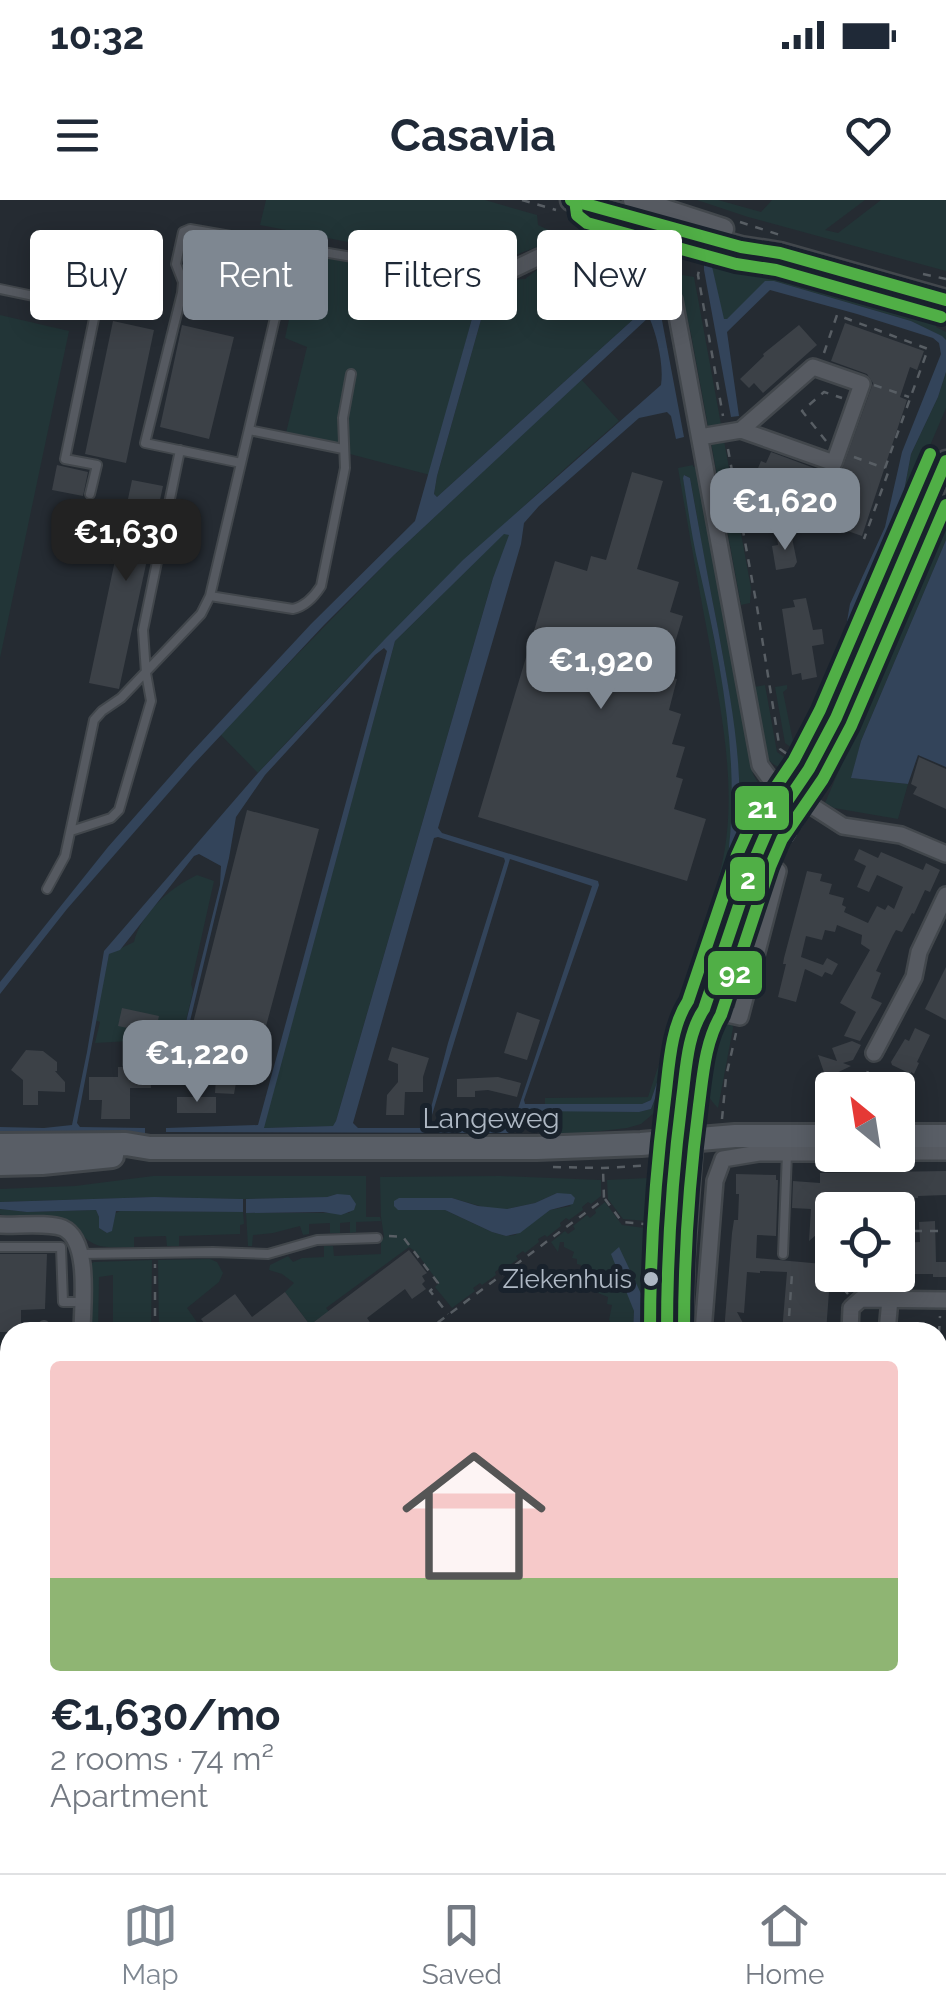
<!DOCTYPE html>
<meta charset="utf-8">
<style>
body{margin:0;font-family:Raleway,sans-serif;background:#f2f2f3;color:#1f2937;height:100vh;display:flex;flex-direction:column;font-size:38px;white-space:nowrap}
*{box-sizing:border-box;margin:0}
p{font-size:32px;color:#747a83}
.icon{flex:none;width:55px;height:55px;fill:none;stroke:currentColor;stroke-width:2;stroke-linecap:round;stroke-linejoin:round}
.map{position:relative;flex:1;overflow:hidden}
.sheet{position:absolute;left:0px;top:1122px;width:948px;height:552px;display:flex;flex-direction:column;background:#fff;border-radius:30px 30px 0 0;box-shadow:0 5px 25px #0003}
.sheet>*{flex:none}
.banner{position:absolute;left:30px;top:30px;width:888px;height:90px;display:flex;gap:20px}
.needle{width:65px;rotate:330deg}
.fabs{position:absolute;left:815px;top:872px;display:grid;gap:20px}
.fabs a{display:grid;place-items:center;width:100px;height:100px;border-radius:10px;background:#fff;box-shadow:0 5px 25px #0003;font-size:50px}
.price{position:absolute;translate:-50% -85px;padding:0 22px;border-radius:20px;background:#7e8791;color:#fff;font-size:32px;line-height:65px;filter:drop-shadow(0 2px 5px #0008)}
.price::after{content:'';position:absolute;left:50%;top:60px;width:30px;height:22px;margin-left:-15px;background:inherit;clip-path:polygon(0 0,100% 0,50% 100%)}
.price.current{background:#222;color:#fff}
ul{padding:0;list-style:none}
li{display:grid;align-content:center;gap:20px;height:530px;padding:0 50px}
li span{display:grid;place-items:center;height:310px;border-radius:10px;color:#555}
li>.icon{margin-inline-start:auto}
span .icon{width:180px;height:180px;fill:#fffc;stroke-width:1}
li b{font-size:42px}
.pill{padding:0 35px;border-radius:10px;background:#fff;box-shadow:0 5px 25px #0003;font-size:35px;line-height:90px}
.pill.current{background:#7e8791;color:#fff}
.status{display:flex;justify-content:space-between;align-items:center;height:70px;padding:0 50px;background:#fff;direction:ltr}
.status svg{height:28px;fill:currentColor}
header{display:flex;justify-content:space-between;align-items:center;height:130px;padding:0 50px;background:#fff;font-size:45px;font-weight:700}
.menu{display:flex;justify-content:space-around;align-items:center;height:140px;border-top:2px solid #e0e1e3;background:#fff;font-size:28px;color:#747a83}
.menu a{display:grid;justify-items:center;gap:5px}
.menu .current{color:#7e8791}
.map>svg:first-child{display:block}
.green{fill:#223537;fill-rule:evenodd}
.water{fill:#33445a;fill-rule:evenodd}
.building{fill:#3c4147}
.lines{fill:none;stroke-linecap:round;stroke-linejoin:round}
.service-casing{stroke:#42474c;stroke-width:12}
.minor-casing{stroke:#42474c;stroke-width:20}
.tertiary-casing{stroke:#42474c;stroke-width:25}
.secondary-casing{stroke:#42474c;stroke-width:28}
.path{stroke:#585e64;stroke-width:2.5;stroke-dasharray:8 8;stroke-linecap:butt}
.service{stroke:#565a61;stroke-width:8}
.minor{stroke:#565a61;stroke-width:15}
.tertiary{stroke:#565a61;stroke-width:20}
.secondary{stroke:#595e66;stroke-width:22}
.bus-1-casing{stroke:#19222c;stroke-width:20}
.bus-2-casing{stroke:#19222c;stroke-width:20}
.bus-3-casing{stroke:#19222c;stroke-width:20}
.bus-1{stroke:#50af46;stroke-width:12}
.bus-2{stroke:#50af46;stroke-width:12}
.bus-3{stroke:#50af46;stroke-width:12}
.bus-dot{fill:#aeb8c4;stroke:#19222c;stroke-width:4}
.labels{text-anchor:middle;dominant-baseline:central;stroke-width:10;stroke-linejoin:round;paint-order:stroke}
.bus-label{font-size:26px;fill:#aeb8c4;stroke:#19222c;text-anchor:end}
.street-label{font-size:28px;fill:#aeb8c4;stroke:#19222c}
.line-badge{stroke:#19222c;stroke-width:4}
.badge-label{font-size:28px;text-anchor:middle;font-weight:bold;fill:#fff}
</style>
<div class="status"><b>10:32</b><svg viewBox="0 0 49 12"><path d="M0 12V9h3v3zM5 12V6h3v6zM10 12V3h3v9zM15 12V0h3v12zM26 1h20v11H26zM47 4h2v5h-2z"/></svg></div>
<header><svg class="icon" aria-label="menu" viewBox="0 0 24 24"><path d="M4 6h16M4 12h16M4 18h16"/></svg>Casavia<svg class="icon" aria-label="heart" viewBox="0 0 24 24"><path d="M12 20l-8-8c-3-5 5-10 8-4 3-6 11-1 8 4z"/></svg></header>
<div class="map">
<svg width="946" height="1673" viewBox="0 0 946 1673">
<rect width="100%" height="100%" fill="#252b32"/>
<path class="green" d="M266,0H485L537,15L538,25L563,37L502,60L436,59L260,25Z
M697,0H718L761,12L772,0H865L825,30L838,33L881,0H946V71L748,17Z
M706,54L910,112L936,123V127L946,132V140L941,136L911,121L774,81L727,119H723L711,63H704Z
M326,58L433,79L479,81L475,108L430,275L285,237L307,147L285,138L300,69Z
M547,62L578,63L646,83L648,106L437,297L434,294L437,276L484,109L494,81L525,79Z
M677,74L694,77L751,388L750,403L741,405L691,134Z
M0,115L69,131L0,458Z
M946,172V208L926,255L931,258C900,360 858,458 807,552L802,549L796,551L785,543L775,487L787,485V489L783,492L793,541L806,537L831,485L847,439L898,323L911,254L938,197Z
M581,179L619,221C492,331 372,449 258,573L220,534L394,355Z
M693,265V267L697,266L753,574L762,590L764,599L742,672L730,680L719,676C740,599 722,518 709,441C698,384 688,326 678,268ZM685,275L690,278L696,311C712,413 744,524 737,627C736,642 735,658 730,673L733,600L731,538L724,489L683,278Z
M946,320V340L861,541L852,578L908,584L898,619L834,608L825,603Z
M504,333L510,335L493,378L336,921L334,926L263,928L395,441Z
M765,485L777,552L797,566C783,570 775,568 766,557L754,487Z
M806,611L784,641L778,653L761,717L750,715L731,786L740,790L737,805L732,809L717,805L716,800L749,695L771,647L791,617Z
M197,675L214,681L191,784L193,791L182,838L95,843L100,822L95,820L109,754L134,742C141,713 171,687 197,675Z
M713,702L723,705L726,713L697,803L682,837L669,892L660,908L641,924L627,928L540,938L541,912L543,910L638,912L651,909L683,827L717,710L651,900L642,904H545V898L648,897Z
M717,818L732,822L733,828L718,908C695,887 705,851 710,823Z
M153,976H366V1017H380L381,1021L356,1022V1032L350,1033V1022L340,1023V1033H330V1023L309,1024V1034L303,1035L300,1026L273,1033L253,1035L252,1046H248L246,1013H350L337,994L327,997L243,999L154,997L0,1002V989L75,986Z
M500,976L601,980V996L591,1004L588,1002L582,1007L583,1010L569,1020L566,1018L560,1023L561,1026L547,1037L545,1035L538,1039L539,1042L525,1053L523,1051L516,1056L518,1059L504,1069L501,1067L495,1072L496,1075L482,1085L480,1083L473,1088L475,1091L452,1108L435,1087L439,1083L416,1052L409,1047L326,1108L345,1132H333L321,1117L310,1125L285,1092L294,1083L282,1074L269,1070L270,1065L288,1056L293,1062L302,1058L324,1057V1046H333L334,1056L381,1054V1040L384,1037L381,1017L380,977ZM557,993L571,1006L550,1010L515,1035L506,1036L492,1032L445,1010H398L452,998L490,1009H507L535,1003Z
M650,978L647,1021L623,1019L608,999L607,980Z
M605,1002L622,1025L652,1029L648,1084L656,1087L664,1117L663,1132H645L646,1119L630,1099L634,1111L633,1132H617L609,1120L612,1105L607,1104L608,1097L598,1093L599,1088L594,1087V1082L589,1081L590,1074L581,1070V1065L577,1064V1059L572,1058L574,1052L564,1047V1042H560L558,1052L551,1042L565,1031L568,1034L575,1029L573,1026L587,1015L590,1018L596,1013L595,1010Z
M0,1009L27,1012L96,1010L99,1017V1028L107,1033L112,1030L114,1014L120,1011L243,1012L244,1024L240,1025V1034L179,1036V1046H167L166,1036L134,1037V1047C100,1047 96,1051 72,1025L11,1019L0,1014Z
M210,1059L217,1062L223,1073L219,1082L187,1108L204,1132H159L158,1060Z
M152,1060L151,1132H113V1075L99,1077L98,1132H88L90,1064L94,1062Z
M153,1665H365L359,1673H162Z"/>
<path class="water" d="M711,62L724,119H727L765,81H774L911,121L942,136L946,140V172L938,197L911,254L898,323L810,532H806L844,439L850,404L885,327L902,252L941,154L939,143L933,138L857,114L770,90L727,132L739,216L731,217L704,70V63Z
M656,95L660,97L661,115L684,237L676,239L671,216L667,212L639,218L539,306L524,323L521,344L438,628L442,633L598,681L599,685L524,900L525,904H642L651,900L715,711L720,712L683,827L651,909L639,912L523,911L513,933L166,932V928L258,925L380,477L387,451L384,448L375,455L265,575L236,617L229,658L186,838H182L220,685L221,666L199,654L194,656L120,750L109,754L77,923L80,927L145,928V933L0,932V927L44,928L72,925L87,852L104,751L258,573L385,439L463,360L661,185C664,165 657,135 649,117L394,355L324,425L193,565L67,709L0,794V782L108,647L189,555L311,424L415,321L475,108L484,109L437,276L434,294L437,297L648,106V96ZM504,334L509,335L493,378L336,921L333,926L264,928L395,441ZM438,637L504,658L505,661L448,843L427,923L424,928H358L353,923L434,638ZM510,659L592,686L514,921L504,927L434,928L430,924L432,915Z
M684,275L690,278C699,328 708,379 718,429C732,508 751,594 730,673L726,671C742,568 722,469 699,368C692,339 688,308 683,278Z
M946,340V567L918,555L908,584L851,578L861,541Z
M557,993L571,994L575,998L573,1004L550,1010L520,1033L506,1036L492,1032L445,1010H398L394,1006V1001L399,998H452L478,1006L507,1009L535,1003Z
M337,994L350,995L356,1004L354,1010L341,1015L323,1012L246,1013V999L327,997Z
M154,997L243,999V1012L116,1011L112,1031L107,1033L99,1028V1017L96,1010L27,1012L0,1009V1002Z
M619,1047L644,1100L645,1132H633L634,1111L611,1054Z"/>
<path class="building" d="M202,58L219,62L217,70L228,72L225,86L214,83L213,87L197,83L198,76L194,70L201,65Z
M113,121L154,130L126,263L85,254Z
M845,123L924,151L917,170L910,167L900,197L907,200L862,336L839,328L841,321L825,316L829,306L819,302L820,297L797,289L796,293L784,289L785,285L756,273L761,261L766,263L771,252L830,274L840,275L873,183L867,174L831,161Z
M182,125L234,137L209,239L160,227Z
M799,125L817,145L763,193L754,183L749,188L740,179L764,156L763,154Z
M57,265L88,272L83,296L52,290Z
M632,272L663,281L637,369L679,382L670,412L683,416L665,476L677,479L669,510L681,514L672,544L685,547L676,577L683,579L674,609L706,619L687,681L478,617L555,361L587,371L591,356L606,360Z
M132,280L163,286L119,489L89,483Z
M791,333L797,362L794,367L776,370L772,346L778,345L777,336Z
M806,398L813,430L822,429L824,444L812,446L817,477L802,480L801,473L792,475L782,409L795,407L793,400Z
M919,557L946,569V609L913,594L917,587L911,584Z
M247,610L319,629L258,856H256L252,869L239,866L234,894L215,893L216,877L225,844L190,835Z
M859,649L878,658L881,652L923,670L926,663L940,670L930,692L925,690L914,714L912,713L902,732L896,730L893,735L876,771L881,773L871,798L882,803L860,841L844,836L856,812L840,803L870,750L861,744L862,735L837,725L835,732L825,730L822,740L806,736L801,757L823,765L827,758L838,764L832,775L825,772L822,777L805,769L796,802L778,797L786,764H783L784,758L807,671L822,674L820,681L832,684L829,694L844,698L842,705L846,707L844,712L868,723L877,706L885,710L888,705L894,709L903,687L877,675L869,692L857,687L866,666L854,660Z
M946,767V820L925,809Z
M122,808L159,816L155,834L118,826Z
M517,812L540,820L527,860L504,853Z
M915,828L930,835L917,862L919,863L914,874L911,872V874L892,865L891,862L905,839L909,841Z
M159,834L177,838L170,869L153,865Z
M852,841L861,845L853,860L843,863L851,866L826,878L818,855L837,861L832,848Z
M392,847L429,858L423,877V892H405L404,915H386L387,895L398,882V864L388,860Z
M26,850L43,851L57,862V871H55L65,882V892L38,891V905H23V880L11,870Z
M118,867H150L151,888H130V919H101L102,900H89V877H118Z
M498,877L521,883L517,897L488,890L475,891V897H457V879Z
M177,897H216V913H177Z
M946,971V995L918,996V998L848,996L849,1010H832V1029H823L809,1041L811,1009L792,1008L793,981L820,983V973Z
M736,974L776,975V980H778L776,1036L757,1035L756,1058L823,1064L822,1078H830L826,1132H782L787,1072L760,1071V1073L747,1072L744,1113L737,1112L743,1123L742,1132H724L732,1033L734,1020H738L739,994H736Z
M935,1021L936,1062H946V1077H933V1074H898V1043L920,1042L919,1022Z
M409,1050L427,1073L422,1076L425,1081L422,1084L426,1089L412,1099L405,1089L367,1118L374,1128L368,1132H211L201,1119L235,1094L252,1117L285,1092L310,1125Z
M0,1054H47L45,1109L21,1110V1132H0Z"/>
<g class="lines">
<g class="service-casing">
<path id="service" d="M0,89L96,109L118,96L142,101
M249,230L343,249
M241,263L145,243L182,93L183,82L176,64L183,32L190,29L433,71L490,73
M90,294L97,265L65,259L96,109
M210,396L293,409C306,406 314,397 321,386L345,268L343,218L351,174
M71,631L111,618L119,610L151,501L146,473L143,430L180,250
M47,689L65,656L94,520L102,511L121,498L201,414L210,396L292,45
M0,1047H61L63,1102H82
M81,1054L213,1052L268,1054L317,1040L377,1038
M783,1054L787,953
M44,1132V1126
M0,1184L10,1174
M0,1374L10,1384"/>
</g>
<g class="minor-casing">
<path id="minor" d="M490,73L514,69L539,57L569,51L648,73L662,82L674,100L683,148L760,565L768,576L781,586L843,626L901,635L946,654
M700,237L741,230L834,263L862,184L813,167L741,230
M704,809L740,817L778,671
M874,853L914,777L919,752L946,695
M898,952H946
M0,1025C17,1026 48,1022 63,1028C91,1041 82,1106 82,1132
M703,1132L715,981L723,959L759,953H832
M850,1132L851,1108L861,1099L946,1100
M887,1132L890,1099
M938,1261L946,1262
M0,1519L10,1509
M561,1673L566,1665
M741,1673L745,1665"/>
</g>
<g class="tertiary-casing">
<path id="tertiary" d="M571,0L741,47L780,53L946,100
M634,0L723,29
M693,927L701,857
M678,940C683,905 684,836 704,809L754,661L767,631L809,569L836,518L946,261
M938,1446L946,1441"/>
</g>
<g class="secondary-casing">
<path id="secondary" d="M898,936H946
M0,945L126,944L150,948H537L641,944L735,936H832
M0,964L42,963L112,956
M670,1016L674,964L678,940
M680,1132L682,1059L691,939
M866,1673L868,1665"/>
</g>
<path class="path" d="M522,0L556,10
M740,22L780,35
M702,56L698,75L723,216
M923,74L946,79
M910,109L946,122
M824,153L837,115L928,149L885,268L889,270L864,339
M874,185L909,197
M826,241L802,211L824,192L842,198
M728,249L757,407L779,544L780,549L794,559
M854,257L884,268
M826,310L836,279
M820,596L843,544
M783,655L805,620
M855,890L856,886L866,878L869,867
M722,919L726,877L736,833
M553,967L603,968L655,965
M605,999L622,1022L656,1025L651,1080
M898,1031H946
M389,1036L403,1037L438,1083L430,1091L448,1114
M832,1063V1076L848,1094
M155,1132V1064
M425,1132L600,1002L604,998L603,969
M788,1132L792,1074
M938,1150L940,1116
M938,1332L946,1333V1344
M942,1399L943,1424
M938,1504L946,1492
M0,1610H10
M938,1659L946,1660
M108,1665L116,1673"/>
<use href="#service" class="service"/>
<use href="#minor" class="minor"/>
<use href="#tertiary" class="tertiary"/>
<use href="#secondary" class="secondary"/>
<g class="bus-1-casing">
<path id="bus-1" d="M571,0L741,47L780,53L946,100
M667,1132C667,1054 672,977 682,899C686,870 687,834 704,809L754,661L767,631L809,569L836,518L946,261"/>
</g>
<g class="bus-2-casing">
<path id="bus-2" d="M575,0L577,15L587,23L736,64L776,70L941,117
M684,1132C684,1056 689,981 699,905C703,875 705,842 721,815L770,667L782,639L823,579L851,526L946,305"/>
</g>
<g class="bus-3-casing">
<path id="bus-3" d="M650,1132C650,1054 655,977 665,899C669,868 670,828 688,801L737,655L751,624L794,560L820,510L930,254"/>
</g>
<use href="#bus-1" class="bus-1"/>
<use href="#bus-2" class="bus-2"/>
<use href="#bus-3" class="bus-3"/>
</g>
<circle class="bus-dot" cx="651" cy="1079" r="9"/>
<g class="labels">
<g class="bus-label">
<text x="632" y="1079">Ziekenhuis</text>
</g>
<g class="street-label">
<text x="491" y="918">Langeweg</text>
</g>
</g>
<g class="line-badge">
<rect x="733" y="584" width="58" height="48" rx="10" fill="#50af46"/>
<rect x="728" y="655" width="39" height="48" rx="10" fill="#50af46"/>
<rect x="706" y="749" width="58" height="48" rx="10" fill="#50af46"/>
</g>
<g class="badge-label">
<text x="762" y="618">21</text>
<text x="748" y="689">2</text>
<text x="735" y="783">92</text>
</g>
</svg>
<div class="fabs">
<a><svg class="needle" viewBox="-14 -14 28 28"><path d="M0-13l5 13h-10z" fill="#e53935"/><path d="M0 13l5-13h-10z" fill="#747a83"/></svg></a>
<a><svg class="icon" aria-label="locate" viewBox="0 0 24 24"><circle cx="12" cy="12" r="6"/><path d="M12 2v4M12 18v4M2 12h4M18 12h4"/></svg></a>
</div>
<b class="price" style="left:785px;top:353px">€1,620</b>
<b class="price current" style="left:126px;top:384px">€1,630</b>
<b class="price" style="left:601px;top:512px">€1,920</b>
<b class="price" style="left:197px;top:905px">€1,220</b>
<div class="banner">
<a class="pill">Buy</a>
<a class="pill current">Rent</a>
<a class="pill">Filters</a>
<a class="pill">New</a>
</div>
<section class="sheet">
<ul>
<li><span style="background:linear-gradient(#f6c9c9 70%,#8fb573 0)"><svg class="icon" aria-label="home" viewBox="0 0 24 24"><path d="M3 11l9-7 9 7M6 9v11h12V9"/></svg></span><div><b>€1,630/mo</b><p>2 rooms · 74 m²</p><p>Apartment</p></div></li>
</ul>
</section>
</div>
<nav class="menu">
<a class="current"><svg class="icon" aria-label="map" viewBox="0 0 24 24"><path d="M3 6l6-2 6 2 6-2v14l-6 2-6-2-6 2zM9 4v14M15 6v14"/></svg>Map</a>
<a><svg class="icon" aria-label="saved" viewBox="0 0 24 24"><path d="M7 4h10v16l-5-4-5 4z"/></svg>Saved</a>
<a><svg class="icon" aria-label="home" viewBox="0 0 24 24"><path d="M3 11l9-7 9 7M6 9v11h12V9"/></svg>Home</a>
</nav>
